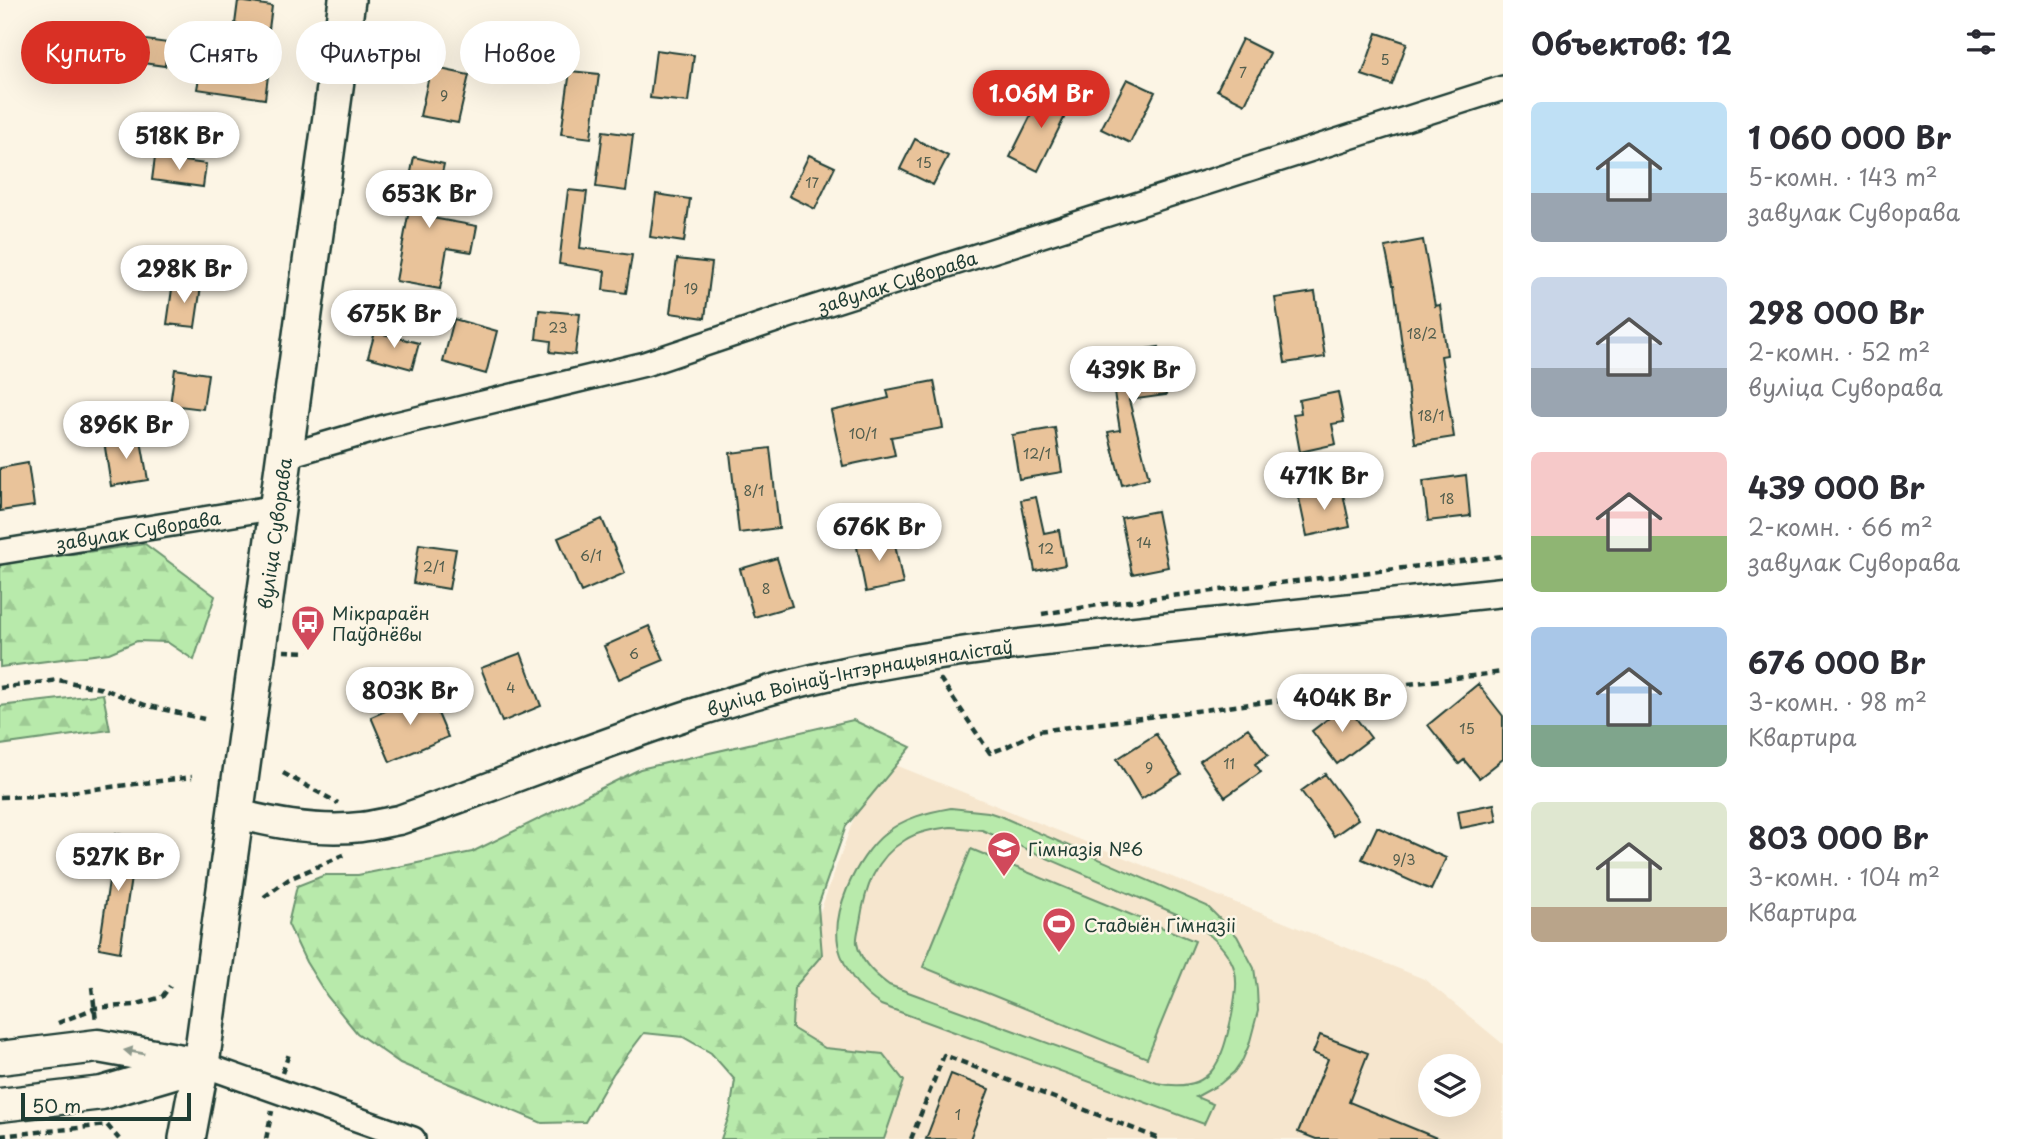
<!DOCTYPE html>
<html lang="ru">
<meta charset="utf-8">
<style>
body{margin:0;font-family:"Playpen Sans",sans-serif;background:#f2f2f3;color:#2b2b33;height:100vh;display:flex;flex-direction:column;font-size:26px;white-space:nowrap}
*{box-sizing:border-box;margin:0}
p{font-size:23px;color:#7c7c81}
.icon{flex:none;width:38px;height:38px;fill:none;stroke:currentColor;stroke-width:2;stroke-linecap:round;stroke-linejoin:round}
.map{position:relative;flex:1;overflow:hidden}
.side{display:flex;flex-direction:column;background:#fff;width:525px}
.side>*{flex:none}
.guide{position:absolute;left:21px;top:21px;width:665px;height:63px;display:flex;gap:14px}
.buttons{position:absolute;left:1418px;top:1054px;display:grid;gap:14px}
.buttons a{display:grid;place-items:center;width:63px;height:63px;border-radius:50%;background:#fff;box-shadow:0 7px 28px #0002;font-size:35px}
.scale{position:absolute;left:21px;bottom:18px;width:170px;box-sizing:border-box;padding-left:7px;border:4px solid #1f3d34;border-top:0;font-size:19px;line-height:24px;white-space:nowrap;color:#1f3d34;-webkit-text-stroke:5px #fcf5e5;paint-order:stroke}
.price{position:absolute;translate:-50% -60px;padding:0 16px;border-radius:24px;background:#fff;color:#222;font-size:23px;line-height:46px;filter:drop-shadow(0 2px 4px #0008)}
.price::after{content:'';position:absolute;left:50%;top:42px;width:21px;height:16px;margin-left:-10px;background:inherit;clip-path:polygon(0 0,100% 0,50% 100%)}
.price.active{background:#d93025;color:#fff}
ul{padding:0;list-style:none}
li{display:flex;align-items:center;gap:21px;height:175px;padding:0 28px}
li span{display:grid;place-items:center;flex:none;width:196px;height:140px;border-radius:10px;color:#555}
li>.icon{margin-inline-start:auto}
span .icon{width:84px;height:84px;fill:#fffc;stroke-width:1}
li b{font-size:30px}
h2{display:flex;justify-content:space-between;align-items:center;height:84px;padding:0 28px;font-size:30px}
.tag{padding:0 24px;border-radius:32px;background:#fff;box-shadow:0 7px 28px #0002;font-size:24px;line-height:63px}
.tag.active{background:#d93025;color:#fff}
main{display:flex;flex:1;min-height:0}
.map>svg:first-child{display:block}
.built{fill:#f6e6ce;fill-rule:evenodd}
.grass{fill:#b8eaab;stroke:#6c9470;stroke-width:2;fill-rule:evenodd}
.forest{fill:url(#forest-firs);stroke:#6c9470;stroke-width:2}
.building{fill:#e9c39a;stroke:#1f3d34;stroke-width:2}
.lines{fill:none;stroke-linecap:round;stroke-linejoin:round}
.minor-casing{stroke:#1f3d34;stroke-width:28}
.tertiary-casing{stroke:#1f3d34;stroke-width:33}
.secondary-casing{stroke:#1f3d34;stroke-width:37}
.primary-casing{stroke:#1f3d34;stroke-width:40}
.path{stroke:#1f3d34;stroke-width:4.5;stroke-dasharray:7 5;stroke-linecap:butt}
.minor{stroke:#fcf5e5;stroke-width:23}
.tertiary{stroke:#fcf5e5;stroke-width:28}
.secondary{stroke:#fcf5e5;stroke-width:32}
.primary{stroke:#fcf5e5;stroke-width:35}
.oneway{fill:#8e998c}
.labels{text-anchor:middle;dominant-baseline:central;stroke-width:5;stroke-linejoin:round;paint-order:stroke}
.number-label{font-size:14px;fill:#525e4e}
.street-label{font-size:18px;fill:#1f3d34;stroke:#fcf5e5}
.poi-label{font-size:18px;fill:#1f3d34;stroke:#fcf5e5;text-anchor:start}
</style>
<main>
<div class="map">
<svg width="1503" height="1139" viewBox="0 0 1503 1139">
<defs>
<pattern id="forest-firs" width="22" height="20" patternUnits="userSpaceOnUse" patternTransform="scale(1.75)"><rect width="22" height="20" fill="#b8eaab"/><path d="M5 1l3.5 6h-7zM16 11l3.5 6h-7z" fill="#9eca94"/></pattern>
</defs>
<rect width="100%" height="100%" fill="#fcf5e5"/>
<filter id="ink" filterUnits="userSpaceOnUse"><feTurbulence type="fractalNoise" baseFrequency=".0143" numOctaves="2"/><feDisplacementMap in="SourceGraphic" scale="14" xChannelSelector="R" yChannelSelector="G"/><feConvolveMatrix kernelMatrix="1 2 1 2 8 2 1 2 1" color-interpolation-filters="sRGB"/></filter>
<g filter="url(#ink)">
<path class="built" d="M876,757L1424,979L1503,1044V1139H738ZM1430,1066H1468V1104H1430Z"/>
<path class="grass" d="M951,808L988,812L1000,816L1207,906L1237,936L1254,968L1257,989L1258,1011L1249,1045L1243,1059L1234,1072L1220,1084L1196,1097L1213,1104L1204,1124L881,1005C862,993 849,976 841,955C827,917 856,857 886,833C904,818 928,812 951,808ZM951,827L982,830L1188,919C1205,930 1222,943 1231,961C1240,978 1235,997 1232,1015C1222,1061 1213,1095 1157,1083L889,985C875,975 860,961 857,943C856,937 859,928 860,922C865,889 875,858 905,840C918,831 936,829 951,827Z
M971,849L1195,941L1147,1058L923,967Z"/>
<path class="forest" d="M145,544L215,596L194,660L167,642L137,641L109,653L0,667V564Z
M103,694L110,730L0,745V706Z
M853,720L911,747L846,826L818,906L822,955L794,988L792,1028L825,1048L883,1054L904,1081L884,1139H721L730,1113L735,1080L711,1053L683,1037L644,1033L613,1074L585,1122L542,1123L400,1063L357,1033L327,996L306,962L288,924L297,886L325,875H358L472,852L640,769Z"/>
<path class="building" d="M238,1L272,6L269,29L235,24Z
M1377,33L1407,43L1392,85L1362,75Z
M109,35L168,43L165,66L106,58Z
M1242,39L1270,53L1245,104L1217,90Z
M656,50L694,55L688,102L650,98Z
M201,67L268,76L265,99L197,89Z
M431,67L469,75L458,123L420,116Z
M570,71L599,74L591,138L561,134Z
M1127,79L1155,92L1130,143L1101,129Z
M1044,89L1072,102L1038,171L1010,157Z
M603,131L633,135L626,191L596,187Z
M915,139L948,156L933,185L900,169Z
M809,155L835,167L815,209L789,196Z
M155,157L206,164L203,187L152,180Z
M414,157L444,164L432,218L477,226L472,252L447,248L440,289L396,281L413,188L408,187Z
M568,190L587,192L580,248L632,255L626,293L603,290L605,271L559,264Z
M656,194L690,199L684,242L650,237Z
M1423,240L1435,306L1440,305L1447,355L1441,356L1454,437L1415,443L1394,285H1393L1385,247Z
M677,259L712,263L705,318L670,313Z
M173,282L201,286L195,327L167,324Z
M1315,292L1325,357L1285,363L1275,298Z
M539,310L580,314L575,355L550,352L551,341L536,339Z
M454,319L497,331L486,374L443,362Z
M375,332L419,343L412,369L368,357Z
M1159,347L1166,395L1129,400L1149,478L1122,485L1108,432L1120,430L1108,355Z
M175,369L208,374L203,409L170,405Z
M934,381L943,428L891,437L895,455L843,466L831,411L889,398L887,390Z
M1338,392L1344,422L1332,424L1336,444L1300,452L1293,414L1301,413L1299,400Z
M1055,428L1062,472L1019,479L1012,435Z
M140,435L148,480L111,486L104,441Z
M770,448L779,528L739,533L730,453Z
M28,463L34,506L0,511V468Z
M1466,475L1470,516L1428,521L1423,481Z
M1342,489L1350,527L1307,536L1299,498Z
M1036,497L1044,533L1059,530L1065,565L1035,571L1021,500Z
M1157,511L1168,567L1132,574L1121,518Z
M602,519L625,573L581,592L558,538Z
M893,535L903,584L866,592L856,542Z
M419,544L456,549L449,589L413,583Z
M777,558L792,606L754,617L740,569Z
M649,626L664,660L619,679L604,646Z
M521,653L541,706L502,722L481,668Z
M1478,684L1503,716V759L1479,778L1464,760L1459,764L1428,725Z
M429,692L448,737L390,762L371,717Z
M1346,705L1371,738L1337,764L1312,731Z
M1248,728L1268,755L1255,764L1261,772L1225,797L1200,761Z
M1156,734L1181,774L1141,799L1117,759Z
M1325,774L1358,819L1334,836L1301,791Z
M1494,804L1497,821L1461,828L1458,811Z
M1377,827L1446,858L1431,890L1362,859Z
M116,834L137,837L120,952L99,948Z
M1320,1035L1368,1053L1349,1102L1439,1139H1316L1298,1132L1328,1059L1313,1053Z
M951,1074L989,1089L970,1139H926Z"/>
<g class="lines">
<g class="minor-casing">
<g id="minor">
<path id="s1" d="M285,456L388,426L645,364L791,315L1503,88"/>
<path id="s2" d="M0,552L277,507"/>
<path d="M201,1064L413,1139"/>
</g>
</g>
<g class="tertiary-casing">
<g id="tertiary">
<path id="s3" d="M234,813C275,824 318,832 361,827C373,826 386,822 399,820C553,766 703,699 864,668C967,648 1071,638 1174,627C1284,615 1394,604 1503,592"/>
</g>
</g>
<g class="secondary-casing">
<path id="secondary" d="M0,1058L98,1046L193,1063
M0,1105L102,1093L201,1064"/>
</g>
<g class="primary-casing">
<g id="primary">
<path id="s4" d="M187,1139L201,1064L347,0"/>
</g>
</g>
<path class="path" d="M1042,614L1105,604L1503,556
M284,651L308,652
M939,679L941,680L990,753L1006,747L1038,731L1503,672
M0,688L58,680L104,689L145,705L204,719
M283,773L338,803
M0,797L38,796L192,777
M264,897L289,879L346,854
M92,987L96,1021
M58,1023L95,1008L134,1005L162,997L170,986
M282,1073L289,1054
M0,1136L107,1125L119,1139
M266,1139L272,1111
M911,1139L944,1055L1160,1139"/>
<use href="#minor" class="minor"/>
<use href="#tertiary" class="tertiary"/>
<use href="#secondary" class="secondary"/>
<use href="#primary" class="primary"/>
</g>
<defs><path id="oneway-solid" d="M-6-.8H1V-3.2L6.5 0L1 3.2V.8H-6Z" transform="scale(1.75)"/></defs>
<use class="oneway" href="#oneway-solid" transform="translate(134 1052) rotate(-170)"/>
</g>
<defs>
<g id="bus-pin" transform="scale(1.75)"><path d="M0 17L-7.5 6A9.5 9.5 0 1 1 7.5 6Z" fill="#d1495b" stroke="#fcf5e5"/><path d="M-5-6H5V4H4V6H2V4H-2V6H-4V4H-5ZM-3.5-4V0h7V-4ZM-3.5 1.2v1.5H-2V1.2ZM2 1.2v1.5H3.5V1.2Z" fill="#fff"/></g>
<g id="school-pin" transform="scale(1.75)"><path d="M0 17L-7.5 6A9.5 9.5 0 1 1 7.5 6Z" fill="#d1495b" stroke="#fcf5e5"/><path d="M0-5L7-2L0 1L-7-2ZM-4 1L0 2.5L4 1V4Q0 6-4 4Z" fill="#fff"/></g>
<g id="stadium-pin" transform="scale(1.75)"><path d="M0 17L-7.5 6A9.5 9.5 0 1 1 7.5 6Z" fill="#d1495b" stroke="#fcf5e5"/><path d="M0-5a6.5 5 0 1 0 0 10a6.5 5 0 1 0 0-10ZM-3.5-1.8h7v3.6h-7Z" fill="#fff"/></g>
</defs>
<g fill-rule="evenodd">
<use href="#bus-pin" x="308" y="622"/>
<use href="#school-pin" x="1004" y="848"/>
<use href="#stadium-pin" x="1059" y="924"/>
</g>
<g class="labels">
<g class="number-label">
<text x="1385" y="59">5</text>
<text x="1243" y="72">7</text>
<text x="444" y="95">9</text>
<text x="924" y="162">15</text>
<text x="812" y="182">17</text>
<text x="691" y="288">19</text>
<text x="558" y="327">23</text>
<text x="1422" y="333">18/2</text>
<text x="1431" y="415">18/1</text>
<text x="863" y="433">10/1</text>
<text x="1037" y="453">12/1</text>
<text x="754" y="490">8/1</text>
<text x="1447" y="498">18</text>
<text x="1144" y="542">14</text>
<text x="1046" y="548">12</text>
<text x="591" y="555">6/1</text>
<text x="434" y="566">2/1</text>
<text x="766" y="588">8</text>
<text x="634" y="653">6</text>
<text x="511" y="687">4</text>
<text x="1467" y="728">15</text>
<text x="1229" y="763">11</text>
<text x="1149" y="767">9</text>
<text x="1404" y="859">9/3</text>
<text x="958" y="1114">1</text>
</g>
<g class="street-label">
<text stroke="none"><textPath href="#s1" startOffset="637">завулак Суворава</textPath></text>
<text stroke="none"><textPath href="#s2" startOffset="140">завулак Суворава</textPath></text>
<text stroke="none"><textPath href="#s4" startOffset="612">вуліца Суворава</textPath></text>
<text stroke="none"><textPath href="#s3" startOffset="651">вуліца Воінаў-Інтэрнацыяналістаў</textPath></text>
</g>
<g class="poi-label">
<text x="332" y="612">Мікрараён<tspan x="332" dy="21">Паўднёвы</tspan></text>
<text x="1028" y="848">Гімназія №6</text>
<text x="1084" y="924">Стадыён Гімназіі</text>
</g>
</g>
</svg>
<div class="buttons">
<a><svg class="icon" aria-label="layers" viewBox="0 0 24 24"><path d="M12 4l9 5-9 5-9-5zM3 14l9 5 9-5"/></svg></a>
</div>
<div class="scale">50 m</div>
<b class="price active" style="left:1041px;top:130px">1.06M Br</b>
<b class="price" style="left:179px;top:172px">518K Br</b>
<b class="price" style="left:429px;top:230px">653K Br</b>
<b class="price" style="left:184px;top:305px">298K Br</b>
<b class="price" style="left:394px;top:350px">675K Br</b>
<b class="price" style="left:1133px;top:406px">439K Br</b>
<b class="price" style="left:126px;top:461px">896K Br</b>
<b class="price" style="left:1324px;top:512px">471K Br</b>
<b class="price" style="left:879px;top:563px">676K Br</b>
<b class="price" style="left:410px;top:727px">803K Br</b>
<b class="price" style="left:1342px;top:734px">404K Br</b>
<b class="price" style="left:118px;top:893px">527K Br</b>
<div class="guide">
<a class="tag active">Купить</a>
<a class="tag">Снять</a>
<a class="tag">Фильтры</a>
<a class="tag">Новое</a>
</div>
</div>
<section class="side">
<h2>Объектов: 12<svg class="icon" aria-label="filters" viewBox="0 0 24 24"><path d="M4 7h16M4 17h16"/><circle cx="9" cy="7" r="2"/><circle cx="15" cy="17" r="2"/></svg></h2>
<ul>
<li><span style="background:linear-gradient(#bfe0f5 65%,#9aa5b1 0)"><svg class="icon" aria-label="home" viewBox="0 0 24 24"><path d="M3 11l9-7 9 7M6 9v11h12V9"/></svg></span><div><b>1 060 000 Br</b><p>5-комн. · 143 m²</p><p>завулак Суворава</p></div></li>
<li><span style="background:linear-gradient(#c9d6e8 65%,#9aa5b1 0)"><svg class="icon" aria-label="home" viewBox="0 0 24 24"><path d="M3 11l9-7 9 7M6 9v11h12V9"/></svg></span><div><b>298 000 Br</b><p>2-комн. · 52 m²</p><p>вуліца Суворава</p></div></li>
<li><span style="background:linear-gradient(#f6c9c9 60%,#8fb573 0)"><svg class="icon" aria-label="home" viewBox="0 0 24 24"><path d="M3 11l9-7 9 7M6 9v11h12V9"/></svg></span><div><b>439 000 Br</b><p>2-комн. · 66 m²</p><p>завулак Суворава</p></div></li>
<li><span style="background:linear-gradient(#a9c7e8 70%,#7fa58c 0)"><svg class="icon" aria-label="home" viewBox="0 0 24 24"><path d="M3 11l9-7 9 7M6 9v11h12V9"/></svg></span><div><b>676 000 Br</b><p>3-комн. · 98 m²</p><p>Квартира</p></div></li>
<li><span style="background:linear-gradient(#dfe7d0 75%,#b9a48a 0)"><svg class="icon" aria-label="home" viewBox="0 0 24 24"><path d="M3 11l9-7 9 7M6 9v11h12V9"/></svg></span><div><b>803 000 Br</b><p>3-комн. · 104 m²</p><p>Квартира</p></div></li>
</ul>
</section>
</main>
